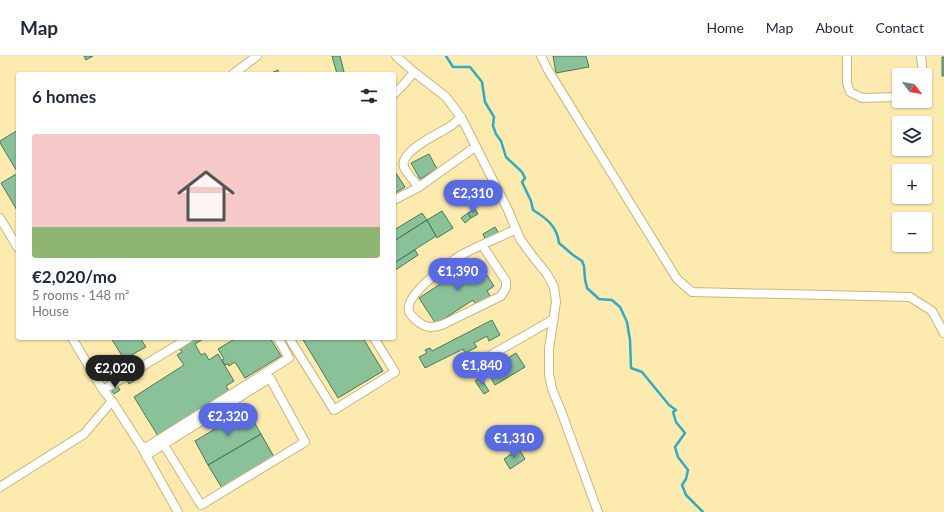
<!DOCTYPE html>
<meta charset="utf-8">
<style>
body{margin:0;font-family:Lato,sans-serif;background:#f6f6f7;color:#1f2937;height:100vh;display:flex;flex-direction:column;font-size:15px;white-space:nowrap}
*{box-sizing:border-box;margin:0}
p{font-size:13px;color:#747a83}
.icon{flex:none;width:22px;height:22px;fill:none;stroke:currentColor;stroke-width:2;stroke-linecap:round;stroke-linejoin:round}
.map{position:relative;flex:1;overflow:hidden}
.sheet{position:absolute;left:16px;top:16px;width:380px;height:268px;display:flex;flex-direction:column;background:#fff;border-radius:4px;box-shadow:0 1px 3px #0004}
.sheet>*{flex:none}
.needle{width:26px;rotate:121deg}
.controls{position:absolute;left:892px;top:12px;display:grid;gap:8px}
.controls a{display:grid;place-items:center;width:40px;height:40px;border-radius:4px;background:#fff;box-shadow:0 1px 3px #0004;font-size:20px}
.price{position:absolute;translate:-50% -34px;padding:0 9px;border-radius:14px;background:#586be2;color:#fff;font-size:13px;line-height:26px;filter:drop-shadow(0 1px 2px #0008)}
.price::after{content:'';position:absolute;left:50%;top:24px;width:12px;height:9px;margin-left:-6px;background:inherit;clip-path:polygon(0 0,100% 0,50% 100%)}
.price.on{background:#222;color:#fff}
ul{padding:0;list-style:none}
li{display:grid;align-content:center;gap:8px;height:212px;padding:0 16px}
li+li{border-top:1px solid #e0e1e3}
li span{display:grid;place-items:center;height:124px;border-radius:4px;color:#555}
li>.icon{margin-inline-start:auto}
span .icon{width:72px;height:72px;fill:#fffc;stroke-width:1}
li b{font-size:17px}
h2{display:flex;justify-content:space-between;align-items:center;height:48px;padding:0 16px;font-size:17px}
header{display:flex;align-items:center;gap:24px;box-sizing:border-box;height:56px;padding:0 20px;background:#fff;border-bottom:1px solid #e0e1e3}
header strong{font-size:19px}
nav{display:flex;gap:22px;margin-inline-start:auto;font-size:14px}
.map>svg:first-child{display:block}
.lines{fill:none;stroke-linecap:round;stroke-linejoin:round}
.stream{stroke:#2facc3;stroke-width:2.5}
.building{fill:#8bc199;stroke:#477a56}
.minor-casing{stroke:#c9b67c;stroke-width:10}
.minor{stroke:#fff;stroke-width:8}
</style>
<header>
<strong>Map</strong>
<nav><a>Home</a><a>Map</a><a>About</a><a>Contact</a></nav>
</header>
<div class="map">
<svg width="944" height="456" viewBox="0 0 944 456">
<rect width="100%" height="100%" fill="#fdeaae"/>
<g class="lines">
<path class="stream" d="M446,0L453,11H470L482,26L485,46L494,61L493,70L496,78L501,85L506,101L522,116L525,122L522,126L531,145L533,154C546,162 557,170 559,187L573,199L582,205L584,210L585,223L587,232L599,243L612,244L620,251L627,266L630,284L631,312L642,316L669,349L676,354L673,356L676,366L685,377L675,391L678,401L688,414L686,423L682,429L686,439L703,456"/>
</g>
<path class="building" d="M84,0H93L86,4Z
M332,0H340L344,16L337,18Z
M553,0H586L589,11L556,17Z
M942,1H944V20H942Z
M278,14L279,18H269Z
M18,74V156L1,127L18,117L0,87V85Z
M429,98L437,113L420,123L411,107Z
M394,114L405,131L394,138Z
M475,153L478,158L471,162L468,157Z
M442,155L453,172L437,182L427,164Z
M422,157L427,164L394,185V174Z
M468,157L471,162L465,167L461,162Z
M427,164L436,180L394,207V185Z
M495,171L499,178L486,185L483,178Z
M415,194L418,199L394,215V207Z
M477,204L494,230L487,235L491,241L477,250L473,244L436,268L419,242Z
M492,264L500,279L489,285L487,280L474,287L477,291L465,297L463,293L425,312L419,301L427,297L425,294L430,292L432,295Z
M111,282H140L146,291L124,303Z
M195,282H205L195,288L201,299L205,297L209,304L218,298L234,325L226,330L229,335L158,380L134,341L184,309L177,299L182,296L179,292Z
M232,282H270L281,300L245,322L235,306L229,310L228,308L225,309L222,304L224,303L218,293L233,284Z
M302,282H363L383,315L338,342Z
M516,297L525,311L495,329L487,315Z
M141,315L143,319L129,328L127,324Z
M480,321L489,335L484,338L475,325Z
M116,328L120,334L114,338L110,332Z
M247,354L261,378L208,409L195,385Z
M261,378L274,401L222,432L208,409Z
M519,393L525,403L510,413L504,403Z"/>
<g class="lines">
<g class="minor-casing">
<path id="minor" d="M396,0L414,16L446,41L461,61L508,154L520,183L534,202L547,218L554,231L556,246L549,293V318L552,333L561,355L598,456
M541,0L548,14L677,223L692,236L910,241L932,255L944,277
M847,0V27L850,36L862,42L899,41
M921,0L923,19
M233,18L257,0
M394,38L404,28L414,16
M419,131C414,125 407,118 404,111C399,96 434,80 444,74C450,71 456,66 461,61
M394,144L419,131L475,91
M0,162L18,192
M482,189L506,225V232L501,240L444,268C433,272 426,273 416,264C414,262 410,259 409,255C404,240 446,209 458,201C476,190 497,183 516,173
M72,282L103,334L112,345L141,390L178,456
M289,282L334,354L395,316L374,282
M484,303L554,263
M103,334L189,282
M141,390L147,391L289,302L278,282
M146,400L150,397L270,322L305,386L201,449L164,389
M0,431L84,378L112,345"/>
</g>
<use href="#minor" class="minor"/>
</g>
</svg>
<div class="controls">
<a><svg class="needle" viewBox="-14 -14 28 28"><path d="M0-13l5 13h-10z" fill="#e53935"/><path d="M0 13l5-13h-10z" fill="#747a83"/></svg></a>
<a><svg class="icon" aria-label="layers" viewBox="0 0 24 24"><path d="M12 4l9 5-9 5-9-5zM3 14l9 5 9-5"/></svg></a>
<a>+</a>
<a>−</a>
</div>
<b class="price" style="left:473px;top:158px">€2,310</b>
<b class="price" style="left:458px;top:236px">€1,390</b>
<b class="price" style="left:482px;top:330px">€1,840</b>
<b class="price on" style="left:115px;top:333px">€2,020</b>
<b class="price" style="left:228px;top:381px">€2,320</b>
<b class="price" style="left:514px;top:403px">€1,310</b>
<section class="sheet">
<h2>6 homes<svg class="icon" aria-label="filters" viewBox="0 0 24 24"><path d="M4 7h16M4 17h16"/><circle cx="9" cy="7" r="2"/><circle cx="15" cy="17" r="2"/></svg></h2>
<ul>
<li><span style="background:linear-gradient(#f6c9c9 75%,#8fb573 0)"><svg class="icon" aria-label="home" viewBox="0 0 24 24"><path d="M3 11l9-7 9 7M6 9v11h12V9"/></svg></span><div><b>€2,020/mo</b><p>5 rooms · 148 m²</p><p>House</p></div></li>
</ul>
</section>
</div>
